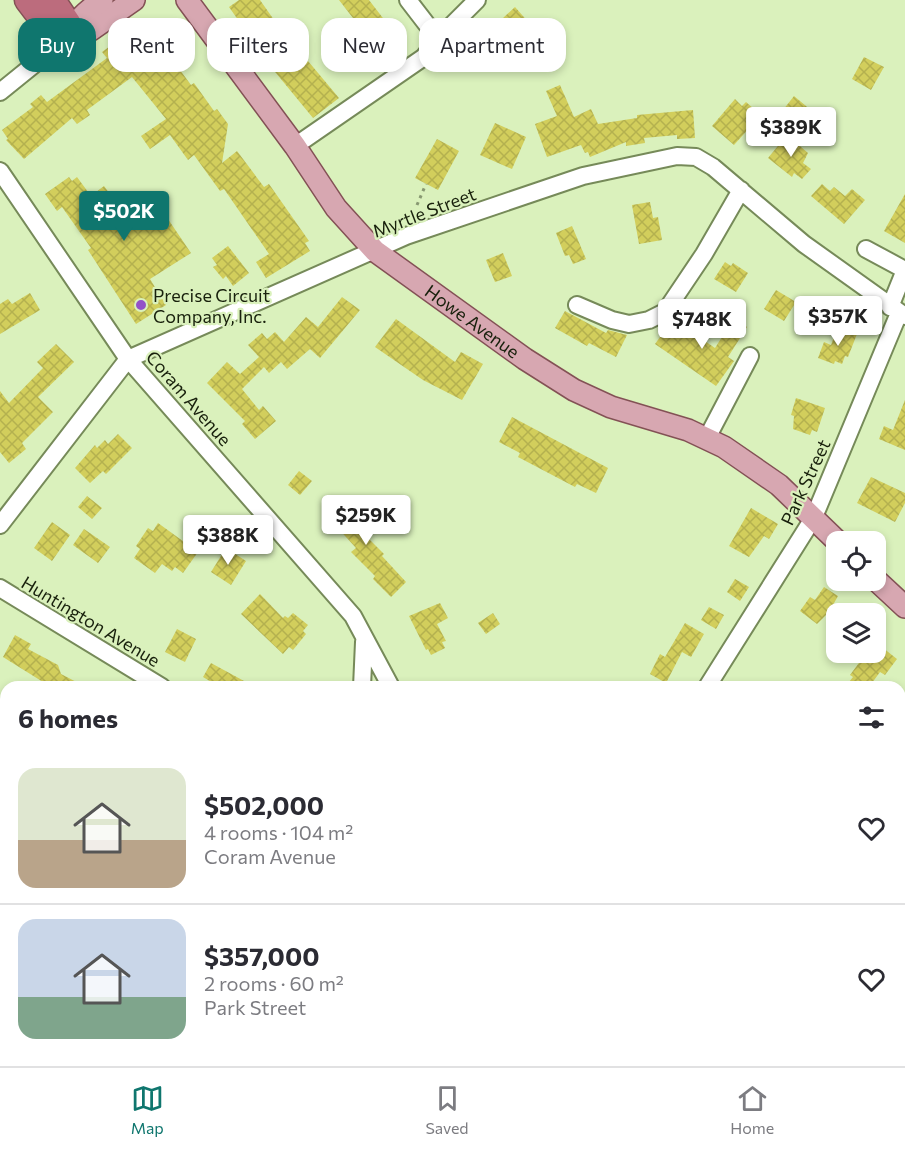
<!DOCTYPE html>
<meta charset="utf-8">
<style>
body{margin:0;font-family:Commissioner,sans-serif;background:#f7f7f7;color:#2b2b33;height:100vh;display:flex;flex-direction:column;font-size:22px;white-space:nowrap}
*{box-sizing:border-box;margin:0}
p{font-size:20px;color:#7c7c81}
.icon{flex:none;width:33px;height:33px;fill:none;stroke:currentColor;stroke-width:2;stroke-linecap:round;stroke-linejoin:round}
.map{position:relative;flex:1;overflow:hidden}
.panel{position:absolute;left:0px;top:681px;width:906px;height:386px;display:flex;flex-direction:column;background:#fff;border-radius:18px 18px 0 0;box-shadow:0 3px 9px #0003}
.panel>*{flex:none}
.top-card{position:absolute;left:18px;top:18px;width:600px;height:54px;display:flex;gap:12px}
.buttons{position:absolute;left:826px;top:531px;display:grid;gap:12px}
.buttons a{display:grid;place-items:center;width:60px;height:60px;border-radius:12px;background:#fff;box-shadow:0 3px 9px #0003;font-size:30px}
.price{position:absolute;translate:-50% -51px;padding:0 14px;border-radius:6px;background:#fff;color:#222;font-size:20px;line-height:39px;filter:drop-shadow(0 2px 3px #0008)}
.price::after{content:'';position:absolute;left:50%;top:36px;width:18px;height:14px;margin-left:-9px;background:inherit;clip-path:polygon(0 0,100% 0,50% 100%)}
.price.current{background:#0f766e;color:#fff}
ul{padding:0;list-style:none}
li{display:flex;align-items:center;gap:18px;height:150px;padding:0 18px}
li+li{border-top:2px solid #e1e1e2}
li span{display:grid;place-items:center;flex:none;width:168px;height:120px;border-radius:18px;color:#555}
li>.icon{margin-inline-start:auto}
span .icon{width:72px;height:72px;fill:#fffc;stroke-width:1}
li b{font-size:26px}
h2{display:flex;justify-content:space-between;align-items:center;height:72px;padding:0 18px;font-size:26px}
.tag{padding:0 21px;border-radius:18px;background:#fff;box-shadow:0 3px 9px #0003;font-size:21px;line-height:54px}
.tag.current{background:#0f766e;color:#fff}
.tabs{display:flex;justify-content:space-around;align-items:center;height:84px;border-top:2px solid #e1e1e2;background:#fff;font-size:16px;color:#7c7c81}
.tabs a{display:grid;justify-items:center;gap:3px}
.tabs .current{color:#0f766e}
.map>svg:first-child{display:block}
.building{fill:url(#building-cross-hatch)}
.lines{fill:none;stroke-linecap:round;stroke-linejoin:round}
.minor-casing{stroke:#768a59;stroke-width:20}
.major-casing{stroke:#835155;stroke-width:24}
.highway-casing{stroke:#835155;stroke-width:27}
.path{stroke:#879871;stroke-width:3;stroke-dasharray:3 4.5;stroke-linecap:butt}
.minor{stroke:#fff;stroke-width:16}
.major{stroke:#d7a7b1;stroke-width:21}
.highway{stroke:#bc6c7d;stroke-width:24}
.poi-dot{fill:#9352c8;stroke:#daf1bc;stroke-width:2}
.labels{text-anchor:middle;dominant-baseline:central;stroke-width:4.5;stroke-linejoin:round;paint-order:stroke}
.street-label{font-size:18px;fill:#18200c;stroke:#daf1bc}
.poi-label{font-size:18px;fill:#18200c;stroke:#daf1bc;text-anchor:start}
</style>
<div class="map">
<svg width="905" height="1066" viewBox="0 0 905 1066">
<defs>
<pattern id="building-cross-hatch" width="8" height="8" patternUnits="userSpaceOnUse" patternTransform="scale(1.5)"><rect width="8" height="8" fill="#d2ce5c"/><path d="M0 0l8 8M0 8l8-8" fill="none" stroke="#b4b14f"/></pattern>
</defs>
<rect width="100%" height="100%" fill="#daf1bc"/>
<path class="building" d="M239,0H260L305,64L308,61L339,98L313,118L271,67L229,7Z
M339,0H369L396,35L377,49Z
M515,7L530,24L504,47L489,31Z
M148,18L162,37L158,40L191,85L194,83L214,111L217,109L228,124L222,163L237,151L264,187L269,184L309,241L305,243L310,251L266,278L256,262L269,254L224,189L220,191L194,155L188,160L170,135L150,149L141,136L166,119L132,77L87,110L90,115L77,124L72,118L24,159L6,140L8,139L2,130L33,107L30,104L41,95L47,102L107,58L102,52Z
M864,57L884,67L871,90L852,79Z
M560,85L574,117L591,109L598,124L637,118V115L693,110L695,138L677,139V135L644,138L645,143L626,146V142L590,157L588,152L585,153L581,145L547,157L535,124L557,116L546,91Z
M794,96L812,111L801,124L783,110Z
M735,99L742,106L746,102L761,115L734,145L712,126Z
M495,123L526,137L512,169L480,155Z
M787,135L808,153L803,163L811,169L802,179L794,173L792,177L768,158Z
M437,139L459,151L438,190L415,178Z
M69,177L72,181L77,177L91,196L104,186L121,209L149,191L191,253L150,279L166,305L136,324L88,250L91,248L62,207L57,211L45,194Z
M822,184L830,191L834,187L845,196L852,189L865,200L844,224L811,196Z
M905,194V243L884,231Z
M650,202L653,218L658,217L662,240L639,244L632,205Z
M572,226L586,259L573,264L569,255L565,256L556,233Z
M228,246L249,273L233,286L226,276L223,279L213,267L217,265L212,258Z
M503,253L512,276L495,282L486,260Z
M725,262L731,266L733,263L748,273L736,292L714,279Z
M776,290L796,302L784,321L764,309Z
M30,293L40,310L0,334V304L8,299L12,304Z
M342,297L360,310L320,358L310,349L287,369L281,362L269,373L264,367L242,389L259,410L263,406L276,421L255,439L242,424L245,421L207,383L227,362L240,374L259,357L248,345L262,333L267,339L275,332L284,342L306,317L318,327Z
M565,311L606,333L608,330L627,335L616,357L589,343L587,346L555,328Z
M734,318L747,327L728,357L734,361L716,386L655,344L673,319L715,348Z
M396,319L455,362L461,352L483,364L462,400L423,380L375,347Z
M838,327L857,334L848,357L845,356L842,364L835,361L834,364L818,358L824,342L831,345Z
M56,344L74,362L38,397L53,412L22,443L26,449L9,463L0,452V391L9,403L43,368L37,362Z
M796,398L825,408L817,432L812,430L810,435L793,429L794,416L791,415Z
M905,400V450L879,439L884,426L893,430Z
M512,417L608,468L596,493L577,484L575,487L518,457L520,453L499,442Z
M118,434L132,448L106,474L103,471L90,483L75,468L95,445L97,448L105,440L108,444Z
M299,471L312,481L300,495L288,485Z
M871,477L905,493V503L895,522L857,503Z
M87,496L102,508L92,519L78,507Z
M349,496L366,514L354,524L384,554L382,556L406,582L391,597L373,579L375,576L351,552L356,548L327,516Z
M751,508L778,524L769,539L764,536L749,557L729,546Z
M52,522L70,535L52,561L34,548Z
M158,523L198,552L183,573L175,567L172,571L162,564L155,573L134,558L140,549L136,546L148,528L153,531Z
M84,529L110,547L98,563L73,545Z
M226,548L246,561L231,585L211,572Z
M735,579L749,587L740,601L727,592Z
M824,587L838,596L829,612L817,624L800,611L810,597L815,600Z
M260,594L283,618L285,616L288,618L293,613L308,625L303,631L306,634L293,650L289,647L283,654L241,614Z
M440,603L448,618L437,624L446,641L442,642L445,648L431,655L428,649L426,650L409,616Z
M709,607L724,615L716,629L701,620Z
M493,613L500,624L486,634L478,623Z
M685,623L704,634L691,657L682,652L666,683L650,674L660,654L665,657Z
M177,629L196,639L185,662L165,652Z
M15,635L31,644L28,649L58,665L61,674L86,687H51L3,657Z
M878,644L897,659L885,675L880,672L869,687H845L853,677L850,675L867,652H876Z
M211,663L255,687H210L213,683L203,677Z"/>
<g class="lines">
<g class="minor-casing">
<path id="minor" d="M408,0L438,39
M0,92L68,37
M295,146L424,57L438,39L477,0
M0,171L128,359L353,616L391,687
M866,249L905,270
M577,305L612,320L629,324L649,320L665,312L704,254L741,190
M890,307L905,270
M707,438L750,356
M0,525L128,359L406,236L583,176L677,156L696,157L713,167L804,244L905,316
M0,588L162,687
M362,687L364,642
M707,687L814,517L899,313
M900,776L905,772
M0,807L6,811
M0,891L6,879
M900,965L905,970
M0,1033L6,1036
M46,1060L55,1066
M335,1060L348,1066
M728,1060L734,1066
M265,1066L266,1060
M772,1066L779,1060"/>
</g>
<g class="major-casing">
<g id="major">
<path id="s1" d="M187,0L295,146L336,208L375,251L525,359L574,390L611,407L688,430L724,447L779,485L838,542"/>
<path d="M68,37L91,30L134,0"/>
<path d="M68,37C76,20 87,11 102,0"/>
<path d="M876,580L905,607"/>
</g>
</g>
<g class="highway-casing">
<path id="highway" d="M27,0C39,16 48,30 68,37L69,24L53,0"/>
</g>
<path class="path" d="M417,205L426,184"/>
<use href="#minor" class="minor"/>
<use href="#major" class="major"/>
<use href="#highway" class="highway"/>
</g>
<circle class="poi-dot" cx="141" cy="305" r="6"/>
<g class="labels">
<g class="street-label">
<text transform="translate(424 212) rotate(-21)">Myrtle Street</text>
<text stroke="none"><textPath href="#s1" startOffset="434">Howe Avenue</textPath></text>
<text transform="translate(189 398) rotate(49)">Coram Avenue</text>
<text transform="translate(805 482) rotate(-65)">Park Street</text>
<text transform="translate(91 621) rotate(31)">Huntington Avenue</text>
</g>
<g class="poi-label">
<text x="153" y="295">Precise Circuit<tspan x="153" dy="21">Company, Inc.</tspan></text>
</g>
</g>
</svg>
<div class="buttons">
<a><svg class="icon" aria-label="locate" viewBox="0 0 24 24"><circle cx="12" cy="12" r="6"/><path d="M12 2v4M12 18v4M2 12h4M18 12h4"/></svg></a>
<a><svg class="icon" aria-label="layers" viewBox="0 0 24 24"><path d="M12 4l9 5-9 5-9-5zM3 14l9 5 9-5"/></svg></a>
</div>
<b class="price" style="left:791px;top:158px">$389K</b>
<b class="price current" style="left:124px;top:242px">$502K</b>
<b class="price" style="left:838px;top:347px">$357K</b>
<b class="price" style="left:702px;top:350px">$748K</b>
<b class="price" style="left:366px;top:546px">$259K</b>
<b class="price" style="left:228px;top:566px">$388K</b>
<div class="top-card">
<a class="tag current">Buy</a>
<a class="tag">Rent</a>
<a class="tag">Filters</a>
<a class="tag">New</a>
<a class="tag">Apartment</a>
</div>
<section class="panel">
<h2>6 homes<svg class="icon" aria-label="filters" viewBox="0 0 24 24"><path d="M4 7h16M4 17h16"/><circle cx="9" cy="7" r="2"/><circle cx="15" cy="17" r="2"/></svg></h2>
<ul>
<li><span style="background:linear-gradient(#dfe7d0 60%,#b9a48a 0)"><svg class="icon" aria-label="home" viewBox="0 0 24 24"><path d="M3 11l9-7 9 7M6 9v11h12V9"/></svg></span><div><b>$502,000</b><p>4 rooms · 104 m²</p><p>Coram Avenue</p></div><svg class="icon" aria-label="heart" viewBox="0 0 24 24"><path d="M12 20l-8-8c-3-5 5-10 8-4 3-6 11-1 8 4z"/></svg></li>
<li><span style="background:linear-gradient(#c9d6e8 65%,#7fa58c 0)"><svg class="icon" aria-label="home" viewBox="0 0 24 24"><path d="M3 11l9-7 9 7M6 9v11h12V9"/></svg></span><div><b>$357,000</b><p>2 rooms · 60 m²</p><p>Park Street</p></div><svg class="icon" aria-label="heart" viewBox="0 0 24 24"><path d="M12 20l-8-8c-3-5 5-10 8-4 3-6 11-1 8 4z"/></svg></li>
</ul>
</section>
</div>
<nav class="tabs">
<a class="current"><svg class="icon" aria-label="map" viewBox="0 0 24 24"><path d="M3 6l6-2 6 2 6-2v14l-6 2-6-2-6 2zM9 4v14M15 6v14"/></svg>Map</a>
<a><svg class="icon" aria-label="saved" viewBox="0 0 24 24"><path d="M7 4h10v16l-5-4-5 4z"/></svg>Saved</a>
<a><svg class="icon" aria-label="home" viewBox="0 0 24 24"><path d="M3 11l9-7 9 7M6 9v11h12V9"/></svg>Home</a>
</nav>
